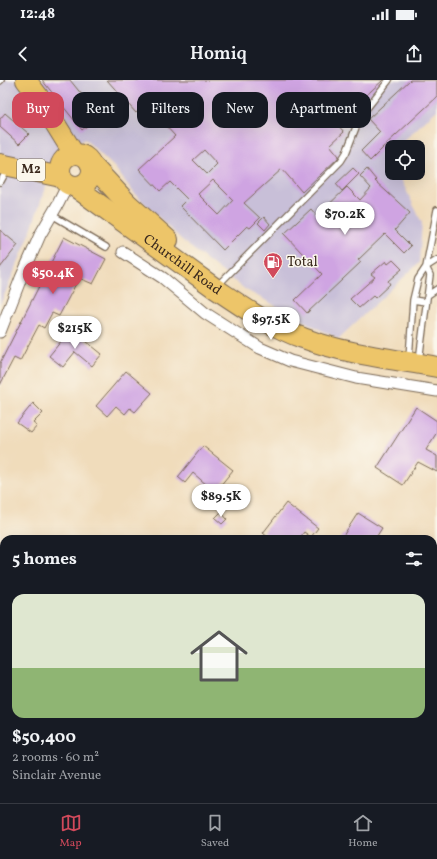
<!DOCTYPE html>
<meta charset="utf-8">
<style>
body{margin:0;font-family:Vollkorn,serif;background:#242831;color:#f1f3f6;height:100vh;display:flex;flex-direction:column;font-size:15px;white-space:nowrap}
*{box-sizing:border-box;margin:0}
p{font-size:13px;color:#9ea1a6}
.icon{flex:none;width:22px;height:22px;fill:none;stroke:currentColor;stroke-width:2;stroke-linecap:round;stroke-linejoin:round}
.map{position:relative;flex:1;overflow:hidden}
.sheet{position:absolute;left:0px;top:455px;width:437px;height:268px;display:flex;flex-direction:column;background:#171b24;border-radius:12px 12px 0 0;box-shadow:0 4px 16px #0002}
.sheet>*{flex:none}
.guide{position:absolute;left:12px;top:12px;width:413px;height:36px;display:flex;gap:8px}
.controls{position:absolute;left:385px;top:60px;display:grid;gap:8px}
.controls a{display:grid;place-items:center;width:40px;height:40px;border-radius:8px;background:#171b24;box-shadow:0 4px 16px #0002;font-size:20px}
.price{position:absolute;translate:-50% -34px;padding:0 9px;border-radius:14px;background:#fff;color:#222;font-size:13px;line-height:26px;filter:drop-shadow(0 1px 2px #0008)}
.price::after{content:'';position:absolute;left:50%;top:24px;width:12px;height:9px;margin-left:-6px;background:inherit;clip-path:polygon(0 0,100% 0,50% 100%)}
.price.on{background:#d1495b;color:#fff}
ul{padding:0;list-style:none}
li{display:grid;align-content:center;gap:8px;height:212px;padding:0 12px}
li+li{border-top:1px solid #363941}
li span{display:grid;place-items:center;height:124px;border-radius:12px;color:#555}
li>.icon{margin-inline-start:auto}
span .icon{width:72px;height:72px;fill:#fffc;stroke-width:1}
li b{font-size:17px}
h2{display:flex;justify-content:space-between;align-items:center;height:48px;padding:0 12px;font-size:17px}
.pill{padding:0 14px;border-radius:12px;background:#171b24;box-shadow:0 4px 16px #0002;font-size:14px;line-height:36px}
.pill.on{background:#d1495b;color:#fff}
.status{display:flex;justify-content:space-between;align-items:center;height:28px;padding:0 20px;background:#171b24;direction:ltr}
.status svg{height:11px;fill:currentColor}
header{display:flex;justify-content:space-between;align-items:center;height:52px;padding:0 12px;background:#171b24;font-size:18px;font-weight:600}
.dock{display:flex;justify-content:space-around;align-items:center;height:56px;border-top:1px solid #363941;background:#171b24;font-size:11px;color:#9ea1a6}
.dock a{display:grid;justify-items:center;gap:2px}
.dock .on{color:#d1495b}
.map>svg:first-child{display:block}
.industrial{fill:#c8bfd8}
.forest{fill:#87aa5e;stroke:#616a3e}
.building{fill:#cfa4e2;fill-rule:evenodd}
.lines{fill:none;stroke-linecap:round;stroke-linejoin:round}
.lane-casing{stroke:#7a6855;stroke-width:8}
.street-casing{stroke:#7a6855;stroke-width:13}
.highway-casing{stroke:#7a6855;stroke-width:22}
.lane{stroke:#fff;stroke-width:5.5}
.street{stroke:#fff;stroke-width:11}
.highway{stroke:#edc569;stroke-width:20}
.labels{text-anchor:middle;dominant-baseline:central;stroke-width:3;stroke-linejoin:round;paint-order:stroke}
.shield{fill:#fbf7ec;stroke:#75685c;stroke-width:1}
.shield-label{font-size:13px;font-weight:bold;fill:#3b2a1e}
.poi-label{font-size:14px;fill:#3b2a1e;stroke:#fbf7ec;text-anchor:start}
.street-label{font-size:14px;fill:#3b2a1e;stroke:#fbf7ec}
</style>
<div class="status"><b>12:48</b><svg viewBox="0 0 49 12"><path d="M0 12V9h3v3zM5 12V6h3v6zM10 12V3h3v9zM15 12V0h3v12zM26 1h20v11H26zM47 4h2v5h-2z"/></svg></div>
<header><svg class="icon" aria-label="back" viewBox="0 0 24 24"><path d="M15 5l-7 7 7 7"/></svg>Homiq<svg class="icon" aria-label="share" viewBox="0 0 24 24"><path d="M12 15V3M7 8l5-5 5 5M5 13v7h14v-7"/></svg></header>
<div class="map">
<svg width="437" height="723" viewBox="0 0 437 723">
<rect width="100%" height="100%" fill="#fbf7ec"/>
<filter id="ink" filterUnits="userSpaceOnUse"><feTurbulence type="fractalNoise" baseFrequency=".025" numOctaves="2"/><feDisplacementMap in="SourceGraphic" scale="8" xChannelSelector="R" yChannelSelector="G"/><feConvolveMatrix kernelMatrix="1 2 1 2 8 2 1 2 1" color-interpolation-filters="sRGB"/></filter>
<filter id="wash" filterUnits="userSpaceOnUse"><feTurbulence type="fractalNoise" baseFrequency=".012" numOctaves="4" result="noise"/><feDisplacementMap in="SourceGraphic" scale="16" xChannelSelector="R" yChannelSelector="G"/><feGaussianBlur stdDeviation="0.9" result="paint"/><feColorMatrix in="noise" values="0 0 0 0 0 0 0 0 0 0 0 0 0 0 0 0 0 1.4 0 .05"/><feComposite in="paint" operator="in"/></filter>
<g filter="url(#wash)">
<rect width="100%" height="100%" fill="#f0dcbb"/>
<path class="industrial" d="M0,0H437V30L397,67H392V72L389,75L392,81V93H398L422,143L419,183L338,259L246,210L185,163L134,113L115,88L85,59L57,75L27,161L0,225Z"/>
<path class="forest" d="M0,482L4,488V719H45L46,723L0,722Z"/>
<g id="blocks">
<path class="building" d="M42,0H70L99,36L82,50Z
M107,0H383L336,43L344,52L330,65L339,76L338,78L302,112L282,89L244,123L260,138L250,148L247,146L223,170L180,126L187,119L170,102L160,111L139,89L175,56L146,24L136,33ZM204,70L217,84L207,94L193,80ZM213,100L233,120L219,135L198,114Z
M410,0H437V17L382,68H383L370,81L361,71L380,52L368,39Z
M5,33L29,54L19,64L0,47V39Z
M353,88L359,94L342,111L336,104Z
M367,89L376,100L375,101L410,133L395,150L411,166L404,173L385,154L358,180L361,182L307,233L295,220L322,194L284,154L311,129L317,136L347,107L360,120L371,108L360,96Z
M264,137L270,144L265,150L258,143Z
M0,150L18,165L0,188Z
M64,157L106,179L93,204L79,198L59,236L52,233L44,248L39,245L20,281L14,278L0,305V283Z
M393,180L402,189L388,201L390,204L375,218L373,216L359,228L350,219L375,197L371,194L386,181L388,184Z
M71,249L102,274L92,286L75,272L63,287L49,276Z
M126,291L152,313L135,332L130,328L125,334L116,326L107,336L96,326Z
M33,323L43,333L33,343L37,346L31,353L17,343Z
M416,327L437,341V352L426,370L437,376V392L418,382L403,405L377,388Z
M203,366L233,390L215,412L193,393L185,403L178,397Z
M286,423L318,448L311,457L304,452L299,459H270L263,453Z
M221,432L227,439L222,444L215,438Z
M358,433L382,448L375,459H341Z"/>
</g>
</g>
<g filter="url(#ink)">
<use href="#blocks" fill-opacity="0" stroke="#7a6855" stroke-width="1"/>
<g class="lines">
<g class="lane-casing">
<path id="lane" d="M0,1L1,0
M0,102L1,101L7,90
M52,135L106,167
M426,187L437,180
M218,205L341,81L346,73L360,37L389,0
M428,215L437,209
M413,220L426,222
M409,278L413,220L418,199L426,187L437,130
M419,281L430,195L426,187"/>
</g>
<g class="street-casing">
<path id="street" d="M123,172L163,198L205,233L260,268L290,281L356,298L437,311
M0,252L21,198L30,178L40,155L58,124L68,104
M0,468L4,473
M433,501L437,497
M433,508L437,513
M433,708L437,714
M54,719L55,723
M310,719L313,723"/>
</g>
<g class="highway-casing">
<g id="highway">
<path d="M26,0L38,16L74,74"/>
<circle cx="76" cy="90" r="16"/>
<path d="M90,83L128,124L168,160"/>
<path d="M0,84L61,97"/>
<path id="s1" d="M74,106L216,209C243,227 271,247 303,258C345,274 393,279 437,287"/>
</g>
</g>
<use href="#lane" class="lane"/>
<use href="#street" class="street"/>
<use href="#highway" class="highway"/>
</g>
</g>
<defs>
<g id="fuel-pin" transform="scale(1)"><path d="M0 17L-7.5 6A9.5 9.5 0 1 1 7.5 6Z" fill="#d1495b" stroke="#fbf7ec"/><path d="M-5.5-6h7V0h2V4h1.3V-2.5L3-4.5l.8-.8L6-3V5H2.5V1h-1V6h-7ZM-4.2-4.7v3.2H.2V-4.7Z" fill="#fff"/></g>
</defs>
<g fill-rule="evenodd">
<use href="#fuel-pin" x="273" y="182"/>
</g>
<g class="labels">
<rect class="shield" x="17" y="79" width="28" height="22" rx="3"/>
<g class="shield-label">
<text x="31" y="90">M2</text>
</g>
<g class="poi-label">
<text x="287" y="182">Total</text>
</g>
<g class="street-label">
<text stroke="none"><textPath href="#s1" startOffset="134">Churchill Road</textPath></text>
</g>
</g>
</svg>
<div class="controls">
<a><svg class="icon" aria-label="locate" viewBox="0 0 24 24"><circle cx="12" cy="12" r="6"/><path d="M12 2v4M12 18v4M2 12h4M18 12h4"/></svg></a>
</div>
<b class="price" style="left:345px;top:156px">$70.2K</b>
<b class="price on" style="left:53px;top:215px">$50.4K</b>
<b class="price" style="left:271px;top:261px">$97.5K</b>
<b class="price" style="left:75px;top:270px">$215K</b>
<b class="price" style="left:221px;top:438px">$89.5K</b>
<div class="guide">
<a class="pill on">Buy</a>
<a class="pill">Rent</a>
<a class="pill">Filters</a>
<a class="pill">New</a>
<a class="pill">Apartment</a>
</div>
<section class="sheet">
<h2>5 homes<svg class="icon" aria-label="filters" viewBox="0 0 24 24"><path d="M4 7h16M4 17h16"/><circle cx="9" cy="7" r="2"/><circle cx="15" cy="17" r="2"/></svg></h2>
<ul>
<li><span style="background:linear-gradient(#dfe7d0 60%,#8fb573 0)"><svg class="icon" aria-label="home" viewBox="0 0 24 24"><path d="M3 11l9-7 9 7M6 9v11h12V9"/></svg></span><div><b>$50,400</b><p>2 rooms · 60 m²</p><p>Sinclair Avenue</p></div></li>
</ul>
</section>
</div>
<nav class="dock">
<a class="on"><svg class="icon" aria-label="map" viewBox="0 0 24 24"><path d="M3 6l6-2 6 2 6-2v14l-6 2-6-2-6 2zM9 4v14M15 6v14"/></svg>Map</a>
<a><svg class="icon" aria-label="saved" viewBox="0 0 24 24"><path d="M7 4h10v16l-5-4-5 4z"/></svg>Saved</a>
<a><svg class="icon" aria-label="home" viewBox="0 0 24 24"><path d="M3 11l9-7 9 7M6 9v11h12V9"/></svg>Home</a>
</nav>
